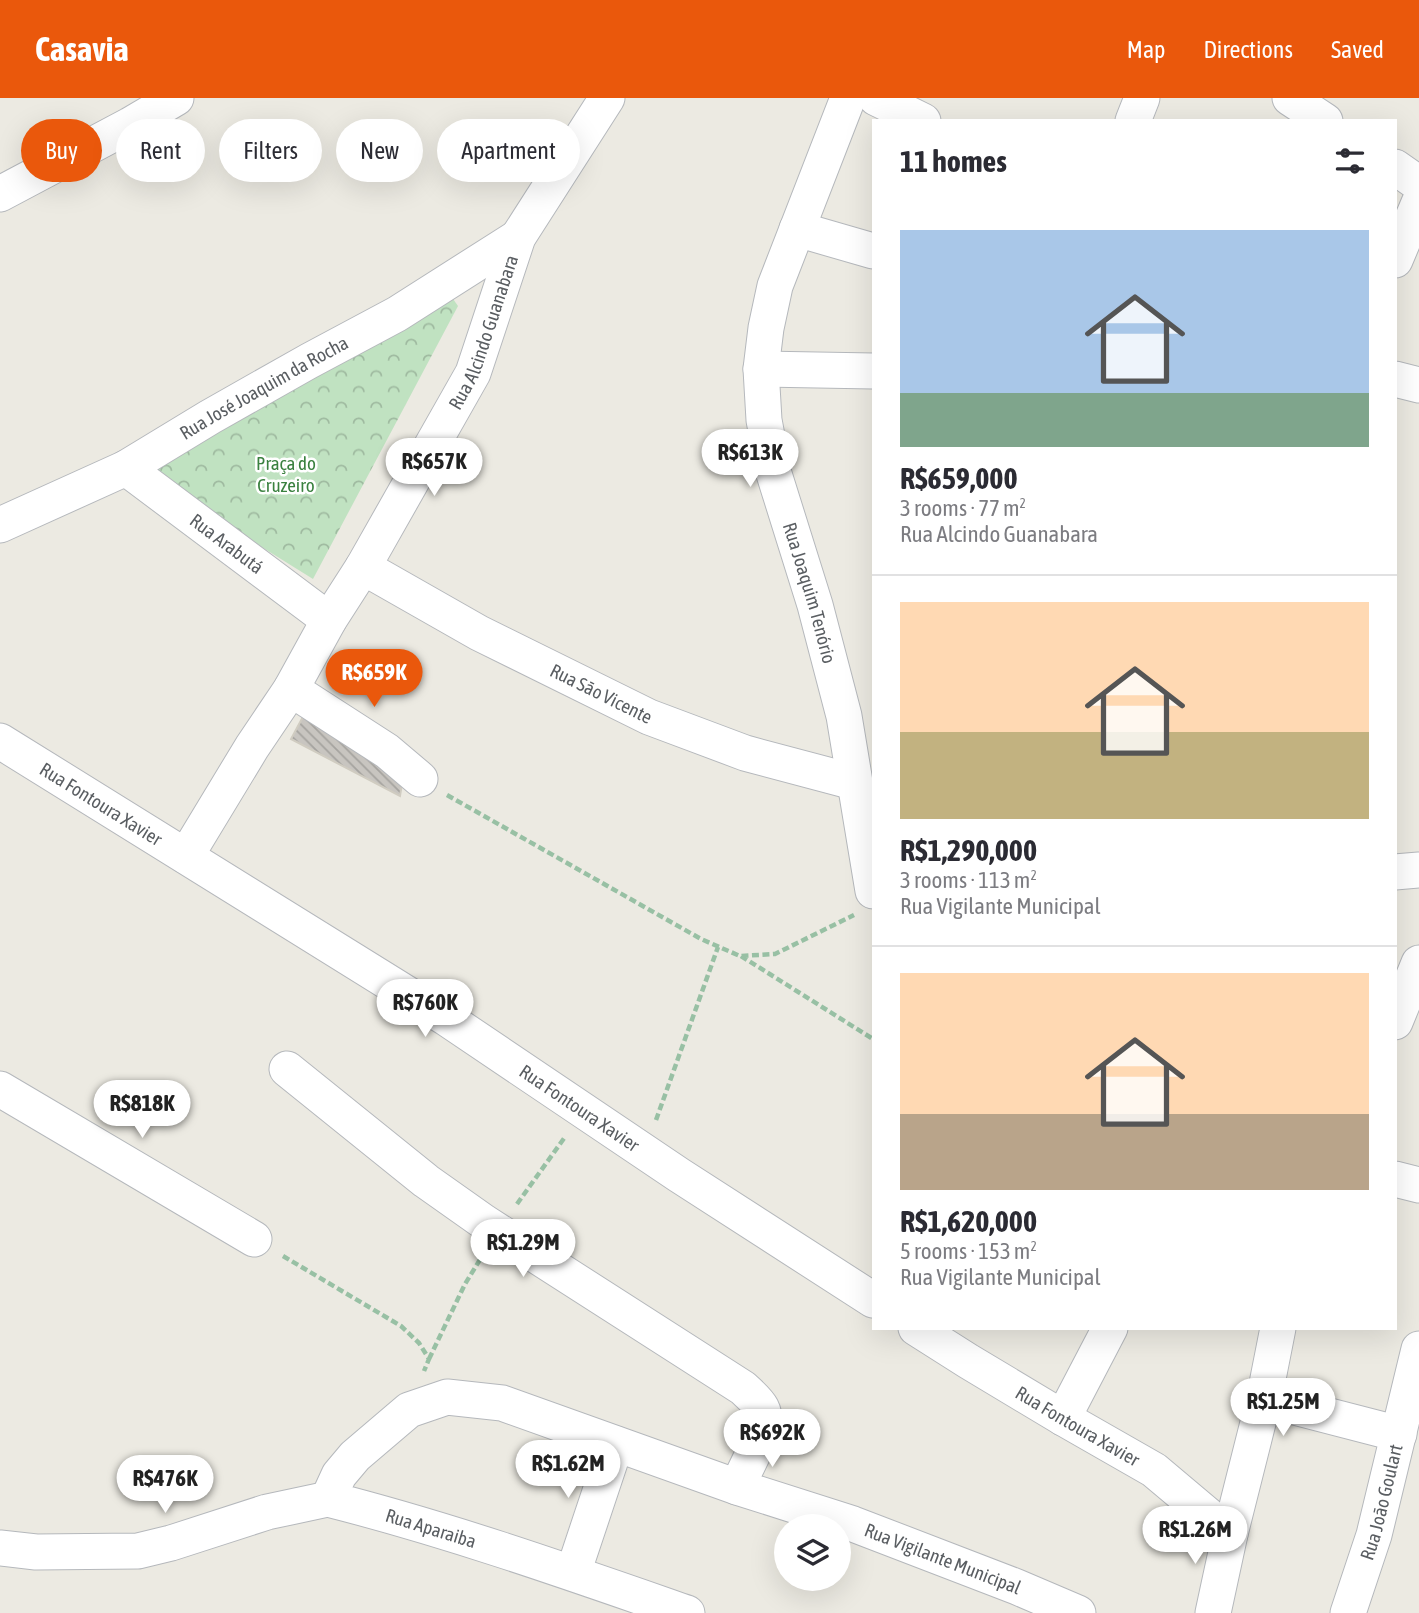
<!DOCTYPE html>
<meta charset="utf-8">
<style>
body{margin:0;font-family:"Asap Condensed",sans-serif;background:#f2f2f3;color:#2b2b33;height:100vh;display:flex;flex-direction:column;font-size:26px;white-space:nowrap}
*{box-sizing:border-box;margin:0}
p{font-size:23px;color:#7c7c81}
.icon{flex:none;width:38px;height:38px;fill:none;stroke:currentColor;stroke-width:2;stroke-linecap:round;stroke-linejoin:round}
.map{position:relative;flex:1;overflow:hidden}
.drawer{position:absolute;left:872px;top:21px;width:525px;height:1211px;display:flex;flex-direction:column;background:#fff;border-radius:0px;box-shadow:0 7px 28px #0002}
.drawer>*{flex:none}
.guide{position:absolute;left:21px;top:21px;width:665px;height:63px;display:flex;gap:14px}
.buttons{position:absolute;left:774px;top:1416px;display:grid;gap:14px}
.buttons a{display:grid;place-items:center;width:77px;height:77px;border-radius:50%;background:#fff;box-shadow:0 7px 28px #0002;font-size:35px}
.price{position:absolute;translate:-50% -60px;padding:0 16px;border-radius:24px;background:#fff;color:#222;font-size:23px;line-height:46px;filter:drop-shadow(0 2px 4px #0008)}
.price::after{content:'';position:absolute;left:50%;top:42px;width:21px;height:16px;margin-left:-10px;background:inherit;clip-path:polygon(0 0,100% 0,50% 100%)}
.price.current{background:#ea580c;color:#fff}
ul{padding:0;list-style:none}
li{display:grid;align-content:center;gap:14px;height:371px;padding:0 28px}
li+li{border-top:2px solid #e1e1e2}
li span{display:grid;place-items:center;height:217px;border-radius:0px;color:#555}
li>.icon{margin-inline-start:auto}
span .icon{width:126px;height:126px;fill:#fffc;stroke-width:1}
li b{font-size:30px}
h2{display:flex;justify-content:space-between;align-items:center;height:84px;padding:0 28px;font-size:30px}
.pill{padding:0 24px;border-radius:32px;background:#fff;box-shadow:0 7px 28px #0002;font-size:24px;line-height:63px}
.pill.current{background:#ea580c;color:#fff}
header{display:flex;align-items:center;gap:42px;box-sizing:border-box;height:98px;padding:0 35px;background:#ea580c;color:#fff}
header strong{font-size:33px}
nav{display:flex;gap:38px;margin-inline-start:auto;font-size:24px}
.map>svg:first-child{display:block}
.park{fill:url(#park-crowns)}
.building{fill:url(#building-back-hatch);stroke:#d0ccc1;stroke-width:2}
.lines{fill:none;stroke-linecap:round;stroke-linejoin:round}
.minor-casing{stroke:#b5b8bc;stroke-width:37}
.path{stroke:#98c0a4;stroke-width:4.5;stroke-dasharray:7 3.5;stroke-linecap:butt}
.minor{stroke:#fff;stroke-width:35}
.labels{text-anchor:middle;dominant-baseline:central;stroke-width:5;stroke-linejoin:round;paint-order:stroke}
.street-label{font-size:19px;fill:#5a5e62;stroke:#fff}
.park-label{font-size:19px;fill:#3a813f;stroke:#fff}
</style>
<header>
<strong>Casavia</strong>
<nav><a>Map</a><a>Directions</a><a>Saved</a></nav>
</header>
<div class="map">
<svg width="1419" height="1515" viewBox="0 0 1419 1515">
<defs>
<pattern id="park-crowns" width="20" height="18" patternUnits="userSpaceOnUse" patternTransform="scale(1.75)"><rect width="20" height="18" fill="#c0e2c1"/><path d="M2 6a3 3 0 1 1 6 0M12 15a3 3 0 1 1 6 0" fill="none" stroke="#9fbaa0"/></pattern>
<pattern id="building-back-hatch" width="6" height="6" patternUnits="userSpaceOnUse" patternTransform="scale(1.75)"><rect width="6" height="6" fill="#c8c5c0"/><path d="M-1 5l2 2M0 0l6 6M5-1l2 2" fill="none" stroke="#a5a39f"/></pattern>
</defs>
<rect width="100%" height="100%" fill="#eceae2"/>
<path class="park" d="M451,198L458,208L313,481L141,374Z"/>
<path class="building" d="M305,615L403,680L400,698L291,641Z"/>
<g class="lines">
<g class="minor-casing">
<g id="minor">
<path id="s1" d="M848,0L775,188L766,230L761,271L764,322L774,376L815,507L844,618L873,793"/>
<path d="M876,0L923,23"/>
<path d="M1290,0L1325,23"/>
<path d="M1133,23L1142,0"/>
<path d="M1395,69L1419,86"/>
<path d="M0,96L130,27L176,0"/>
<path d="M797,131L873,153"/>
<path d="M1395,162L1419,105"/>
<path d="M761,271L873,273"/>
<path d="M1395,281L1419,287"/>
<path id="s2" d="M126,370L329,522"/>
<path id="s3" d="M0,427L126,370L210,319L309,263L397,216L518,139"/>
<path id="s4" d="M363,469L479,535L649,619L745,655L854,684"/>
<path d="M291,591L387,653L420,681"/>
<path id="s5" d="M0,643L446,920L679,1077L873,1202"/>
<path id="s6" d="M186,758L252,649L291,591L329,522L363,469L473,275L518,139L607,0"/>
<path d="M1395,774L1419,772"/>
<path d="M1395,924L1419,865"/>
<path d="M287,971L426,1083L484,1124L743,1290C759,1305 767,1310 764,1333L737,1389"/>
<path d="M0,991L254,1141"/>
<path d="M1395,1081L1419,1087"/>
<path id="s7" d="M916,1230L968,1263L1063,1320L1154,1372L1230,1436"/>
<path d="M1264,1301L1399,1336"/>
<path d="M1063,1320L1110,1230"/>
<path d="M0,1450L36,1454L138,1453L171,1445L267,1414L328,1401"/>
<path d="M573,1475L616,1346"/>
<path id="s8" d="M687,1515C569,1474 450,1432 328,1401L339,1377L355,1358L409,1312L447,1299L502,1305L737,1389L853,1426L1017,1489L1078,1515"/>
<path d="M1213,1515L1230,1436L1264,1301L1278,1230"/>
<path id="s9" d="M1348,1515L1374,1437L1419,1251"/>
</g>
</g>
<path class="path" d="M447,697L701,841L740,858L775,856L854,817
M741,858L873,941
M656,1022L718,849
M517,1106L565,1039
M283,1158L401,1228L419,1245L429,1261L424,1273
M429,1261L465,1186L481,1160"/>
<use href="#minor" class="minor"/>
</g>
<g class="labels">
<g class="street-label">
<text stroke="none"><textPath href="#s6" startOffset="604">Rua Alcindo Guanabara</textPath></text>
<text stroke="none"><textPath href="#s3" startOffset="298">Rua José Joaquim da Rocha</textPath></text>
<text stroke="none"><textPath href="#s2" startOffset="126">Rua Arabutá</textPath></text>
<text stroke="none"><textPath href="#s1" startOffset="516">Rua Joaquim Tenório</textPath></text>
<text stroke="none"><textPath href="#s4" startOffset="270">Rua Sāo Vicente</textPath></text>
<text stroke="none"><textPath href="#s5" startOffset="119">Rua Fontoura Xavier</textPath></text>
<text stroke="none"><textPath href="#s5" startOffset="686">Rua Fontoura Xavier</textPath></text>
<text stroke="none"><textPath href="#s7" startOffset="189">Rua Fontoura Xavier</textPath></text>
<text stroke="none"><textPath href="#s9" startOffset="116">Rua Joāo Goulart</textPath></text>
<text transform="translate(431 1430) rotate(17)">Rua Aparaiba</text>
<text stroke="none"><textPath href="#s8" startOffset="1062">Rua Vigilante Municipal</textPath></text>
</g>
<g class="park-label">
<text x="286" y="365">Praça do<tspan x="286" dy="22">Cruzeiro</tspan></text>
</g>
</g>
</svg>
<div class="buttons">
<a><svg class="icon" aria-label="layers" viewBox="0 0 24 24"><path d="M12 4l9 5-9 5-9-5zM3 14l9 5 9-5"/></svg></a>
</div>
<b class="price" style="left:750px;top:391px">R$613K</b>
<b class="price" style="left:434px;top:400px">R$657K</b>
<b class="price current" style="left:374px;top:611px">R$659K</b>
<b class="price" style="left:425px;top:941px">R$760K</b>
<b class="price" style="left:142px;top:1042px">R$818K</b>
<b class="price" style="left:523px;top:1181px">R$1.29M</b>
<b class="price" style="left:1283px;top:1340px">R$1.25M</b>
<b class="price" style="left:772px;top:1371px">R$692K</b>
<b class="price" style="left:568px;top:1402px">R$1.62M</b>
<b class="price" style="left:165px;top:1417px">R$476K</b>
<b class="price" style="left:1195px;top:1468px">R$1.26M</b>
<div class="guide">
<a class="pill current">Buy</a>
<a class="pill">Rent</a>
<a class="pill">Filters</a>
<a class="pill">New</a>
<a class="pill">Apartment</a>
</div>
<section class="drawer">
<h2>11 homes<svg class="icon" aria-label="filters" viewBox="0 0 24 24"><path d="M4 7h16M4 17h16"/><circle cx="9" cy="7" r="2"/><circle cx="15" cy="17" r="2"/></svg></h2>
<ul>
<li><span style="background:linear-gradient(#a9c7e8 75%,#7fa58c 0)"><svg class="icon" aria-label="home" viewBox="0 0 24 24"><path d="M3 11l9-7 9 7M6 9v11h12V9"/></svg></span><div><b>R$659,000</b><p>3 rooms · 77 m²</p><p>Rua Alcindo Guanabara</p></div></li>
<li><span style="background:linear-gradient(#ffd9b3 60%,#c2b280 0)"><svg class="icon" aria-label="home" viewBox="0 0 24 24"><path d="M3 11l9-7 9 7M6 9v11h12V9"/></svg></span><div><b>R$1,290,000</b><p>3 rooms · 113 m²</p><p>Rua Vigilante Municipal</p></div></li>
<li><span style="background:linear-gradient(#ffd9b3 65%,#b9a48a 0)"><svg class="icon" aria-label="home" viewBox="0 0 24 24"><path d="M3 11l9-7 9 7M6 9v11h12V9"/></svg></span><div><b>R$1,620,000</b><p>5 rooms · 153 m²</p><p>Rua Vigilante Municipal</p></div></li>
</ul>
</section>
</div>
